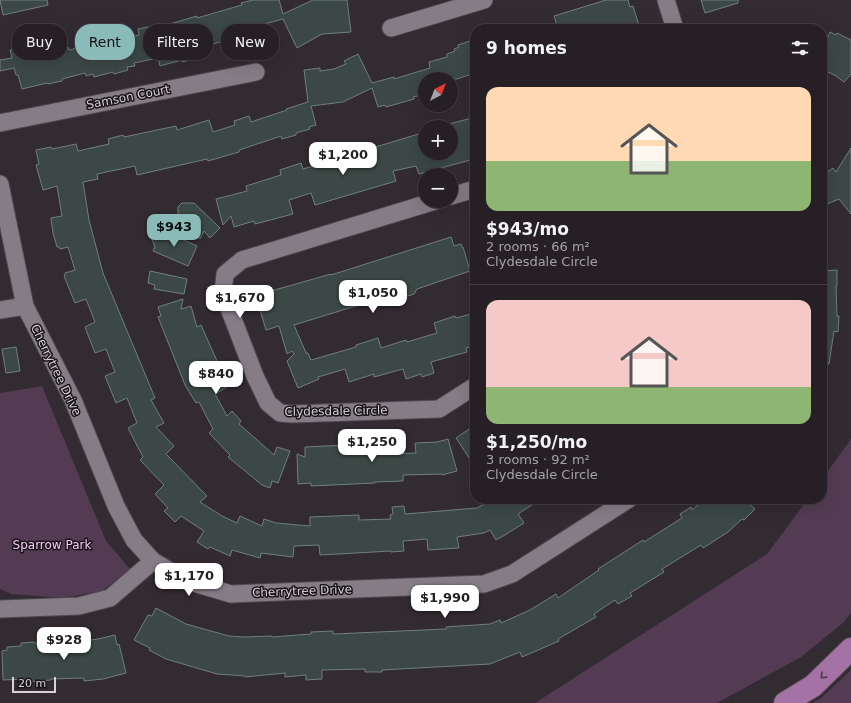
<!DOCTYPE html>
<meta charset="utf-8">
<style>
body{margin:0;font-family:"DejaVu Sans",sans-serif;background:#2e282e;color:#f1f3f6;height:100vh;display:flex;flex-direction:column;font-size:15px;white-space:nowrap}
*{box-sizing:border-box;margin:0}
p{font-size:13px;color:#a4a3a7}
.icon{flex:none;width:22px;height:22px;fill:none;stroke:currentColor;stroke-width:2;stroke-linecap:round;stroke-linejoin:round}
.map{position:relative;flex:1;overflow:hidden}
.drawer{position:absolute;left:470px;top:24px;width:357px;height:480px;display:flex;flex-direction:column;background:#262026;border-radius:16px;box-shadow:0 4px 16px #0002,0 0 0 1px #423e43}
.drawer>*{flex:none}
.banner{position:absolute;left:12px;top:24px;width:380px;height:36px;display:flex;gap:8px}
.needle{width:26px;rotate:42deg}
.buttons{position:absolute;left:418px;top:72px;display:grid;gap:8px}
.buttons a{display:grid;place-items:center;width:40px;height:40px;border-radius:50%;background:#262026;box-shadow:0 4px 16px #0002,0 0 0 1px #423e43;font-size:20px}
.scale{position:absolute;left:12px;bottom:10px;width:44px;box-sizing:border-box;padding-left:4px;border:2px solid #d7d2d6;border-top:0;font-size:11px;line-height:14px;white-space:nowrap;color:#d7d2d6;-webkit-text-stroke:3px #181418;paint-order:stroke}
.price{position:absolute;translate:-50% -34px;padding:0 9px;border-radius:8px;background:#fff;color:#222;font-size:13px;line-height:26px;filter:drop-shadow(0 1px 2px #0008)}
.price::after{content:'';position:absolute;left:50%;top:24px;width:12px;height:9px;margin-left:-6px;background:inherit;clip-path:polygon(0 0,100% 0,50% 100%)}
.price.on{background:#8bbbb9;color:#111}
ul{padding:0;list-style:none}
li{display:grid;align-content:center;gap:8px;height:212px;padding:0 16px}
li+li{border-top:1px solid #423e43}
li span{display:grid;place-items:center;height:124px;border-radius:12px;color:#555}
li>.icon{margin-inline-start:auto}
span .icon{width:72px;height:72px;fill:#fffc;stroke-width:1}
li b{font-size:17px}
h2{display:flex;justify-content:space-between;align-items:center;height:48px;padding:0 16px;font-size:17px}
.pill{padding:0 14px;border-radius:16px;background:#262026;box-shadow:0 4px 16px #0002,0 0 0 1px #423e43;font-size:14px;line-height:36px}
.pill.on{background:#8bbbb9;color:#111}
.map>svg:first-child{display:block}
.green{fill:#533c53}
.building{fill:#3b4845;stroke:#717f7c}
.lines{fill:none;stroke-linecap:round;stroke-linejoin:round}
.minor-casing{stroke:#4f484f;stroke-width:19}
.motorway-casing{stroke:#4f484f;stroke-width:24}
.minor{stroke:#857c85;stroke-width:17}
.motorway{stroke:#a472a4;stroke-width:22}
.oneway{stroke:#503a50}
.labels{text-anchor:middle;dominant-baseline:central;stroke-width:3;stroke-linejoin:round;paint-order:stroke}
.street-label{font-size:12px;fill:#d7d2d6;stroke:#181418}
.park-label{font-size:12px;fill:#f9c6f9;stroke:#181418}
</style>
<div class="map">
<svg width="851" height="703" viewBox="0 0 851 703">
<rect width="100%" height="100%" fill="#322b32"/>
<path class="green" d="M42,386L106,541L130,569L102,591L62,598L11,594L0,589V393Z
M851,439V613L844,622L801,657L717,703H528H535L767,554L808,499H822V479Z
M851,670V703H812L821,698Z"/>
<path class="building" d="M0,0H47L48,5L3,15Z
M253,0H279L283,14L313,0H347L351,32L322,34L297,48L283,19L261,25V24L225,34L226,40L194,50L196,58L182,62V60L160,66L158,58L134,63L135,66L127,67L128,70L114,74L113,72L94,77L93,74L86,76L85,73L62,79V81L48,84L47,83L22,89L18,75H16L14,68L0,71V60L12,58L10,50L34,45L36,53L68,47L69,50L98,43V44L139,35L138,29L162,24L163,26L197,16V18L242,5L241,3Z
M606,0H628L630,7L633,6L640,29H558L554,16Z
M701,0H738V3L705,13Z
M830,32L836,35L837,33L851,40V74L844,82L836,76L822,69V48Z
M473,40L475,48V73L457,79H425V94L413,97L414,99L386,107L385,105L378,107L372,88L343,102L311,106L316,125L309,127L310,129L296,133V135L282,139L281,136L239,150V152L208,161L207,159L137,175L135,166L97,174L98,179L83,182L89,220L103,273L155,398L151,400L164,423L156,427L174,446L166,454L207,496L200,502L222,516L237,523L240,516L262,526L264,519L276,523L310,526V517L359,515V520L391,519L390,515L393,514L392,507L404,506L405,514L477,508L493,499H541L518,514L524,523L505,535L496,540L490,530L484,533L457,537L459,548L428,550L427,539L403,541L404,551L391,552V551L320,555L319,545L294,546L293,557L261,553L260,558L232,550L230,556L210,547L208,549L197,542L204,531L181,516L175,522L164,511L168,508L155,494L164,485L140,460L143,457L128,428L137,423L127,398L116,403L105,376L115,372L106,349L95,353L85,327L95,322L86,299L75,303L64,276L65,275V273L75,270L68,247L60,249L59,247H57L53,233L51,218L62,216L57,186L43,190L36,165L39,164L36,150L51,147L52,149L76,144L78,151L109,144L108,139L123,135L124,137L176,126L177,130L209,120L213,132L235,125L234,121L249,116L251,122L287,110L286,109L308,102L304,70L320,68V71L334,69L346,64L344,61L358,54L372,83L394,77V79L430,68L429,62L447,57V54L455,51L454,49L459,47L458,45Z
M472,118L475,131V143L470,145L472,153H475L474,159L419,174L416,166L393,171L396,181L315,205L311,193L289,200L293,214L255,224L254,221L234,227L231,216L223,225L216,199L247,191L246,186L281,175L280,170L301,163L303,169L425,132V153H451V148L456,146L449,124Z
M851,148V214L839,199L822,206V176L833,168L836,172Z
M182,203H194L220,228L210,238L204,231L200,239L178,217V207Z
M164,231L197,246L188,266L153,251L155,247L152,239L154,234Z
M451,237L454,246L461,244L462,247H463L470,271L417,289L414,294L408,296L399,293L388,296L386,303L379,305L372,301L294,325L306,353H308L311,360L356,347V345L378,338L381,348L406,340L407,342L437,333L434,323L455,316L456,318L475,313V346L466,348L467,352L431,362L434,373L422,377L421,374L406,379L403,369L374,377V374L349,382L345,369L318,377L319,379L298,388L287,361L294,354L292,351L287,354L279,326L266,330L260,310L269,308L264,293L331,274V275Z
M837,270V286H836L837,316H839L838,332L834,331L829,364H822V271Z
M150,271L187,279L184,294L154,289L155,285L148,283Z
M183,299L181,309L191,306L197,327L201,325L221,370L219,371L227,387L215,394L227,416L232,411L241,421L239,424L274,455L277,447L290,451L278,483L272,481L270,488L262,485L228,457L230,455L209,433L213,429L199,402L196,403L185,385L158,317L161,316L158,307Z
M16,347L20,371L6,373L2,349Z
M475,425V467L456,438Z
M448,439L457,471L442,475V474L403,475V481L375,482V483L311,486V483L298,484L297,454L305,457V447L391,443V454L416,453L415,443L437,442Z
M705,499H744L755,509L744,520L742,519L728,532L703,548L701,545L662,569L664,572L630,593L632,596L618,604L615,600L594,614L596,617L558,639L559,641L522,657L520,652L490,664L382,670V672H365V669L322,670V679L306,680V675L285,677V673L245,677V676L217,674L166,659L149,650L150,648L134,640L148,615L152,616L156,608L186,624L229,636L244,637L272,636V637L311,634V632L333,631V634L446,629V627L490,624L500,620L501,623L530,610L556,594L558,598L599,570L598,569L643,540L644,542L682,518L680,514L691,507L692,510Z
M115,635L117,645L119,644L126,673L103,679L84,681V678L51,679V680L25,682L24,679L3,680L2,651L7,650V647L21,646V643L34,642V643H57V646L84,644V641L98,639Z"/>
<g class="lines">
<g class="minor-casing">
<path id="minor" d="M666,0L675,29
M391,28L484,0
M0,123L256,72
M0,184L25,306L73,400L116,506L134,540L153,561L187,581L231,594L484,584L512,574L629,499
M451,196L475,189
M435,201L242,260L225,274L223,293L255,376L268,403L280,413L292,414L439,409L475,386
M0,310L25,306
M0,609L79,606L110,598L153,561"/>
</g>
<g class="motorway-casing">
<path id="motorway" d="M785,703L813,686L851,649"/>
</g>
<use href="#minor" class="minor"/>
<use href="#motorway" class="motorway"/>
</g>
<defs><path id="oneway-chevron" d="M-2-3.5L2.5 0L-2 3.5" fill="none" stroke-width="1.6" stroke-linecap="round" stroke-linejoin="round"/></defs>
<use class="oneway" href="#oneway-chevron" transform="translate(823 676) rotate(136)"/>
<g class="labels">
<g class="street-label">
<text transform="translate(128 97) rotate(-11)">Samson Court</text>
<text transform="translate(56 370) rotate(64)">Cherrytree Drive</text>
<text transform="translate(336 411) rotate(-1)">Clydesdale Circle</text>
<text transform="translate(302 591) rotate(-2)">Cherrytree Drive</text>
</g>
<g class="park-label">
<text x="52" y="545">Sparrow Park</text>
</g>
</g>
</svg>
<div class="buttons">
<a><svg class="needle" viewBox="-14 -14 28 28"><path d="M0-13l5 13h-10z" fill="#e53935"/><path d="M0 13l5-13h-10z" fill="#a4a3a7"/></svg></a>
<a>+</a>
<a>−</a>
</div>
<div class="scale">20 m</div>
<b class="price" style="left:343px;top:176px">$1,200</b>
<b class="price on" style="left:174px;top:248px">$943</b>
<b class="price" style="left:373px;top:314px">$1,050</b>
<b class="price" style="left:240px;top:319px">$1,670</b>
<b class="price" style="left:216px;top:395px">$840</b>
<b class="price" style="left:372px;top:463px">$1,250</b>
<b class="price" style="left:189px;top:597px">$1,170</b>
<b class="price" style="left:445px;top:619px">$1,990</b>
<b class="price" style="left:64px;top:661px">$928</b>
<div class="banner">
<a class="pill">Buy</a>
<a class="pill on">Rent</a>
<a class="pill">Filters</a>
<a class="pill">New</a>
</div>
<section class="drawer">
<h2>9 homes<svg class="icon" aria-label="filters" viewBox="0 0 24 24"><path d="M4 7h16M4 17h16"/><circle cx="9" cy="7" r="2"/><circle cx="15" cy="17" r="2"/></svg></h2>
<ul>
<li><span style="background:linear-gradient(#ffd9b3 60%,#8fb573 0)"><svg class="icon" aria-label="home" viewBox="0 0 24 24"><path d="M3 11l9-7 9 7M6 9v11h12V9"/></svg></span><div><b>$943/mo</b><p>2 rooms · 66 m²</p><p>Clydesdale Circle</p></div></li>
<li><span style="background:linear-gradient(#f6c9c9 70%,#8fb573 0)"><svg class="icon" aria-label="home" viewBox="0 0 24 24"><path d="M3 11l9-7 9 7M6 9v11h12V9"/></svg></span><div><b>$1,250/mo</b><p>3 rooms · 92 m²</p><p>Clydesdale Circle</p></div></li>
</ul>
</section>
</div>
